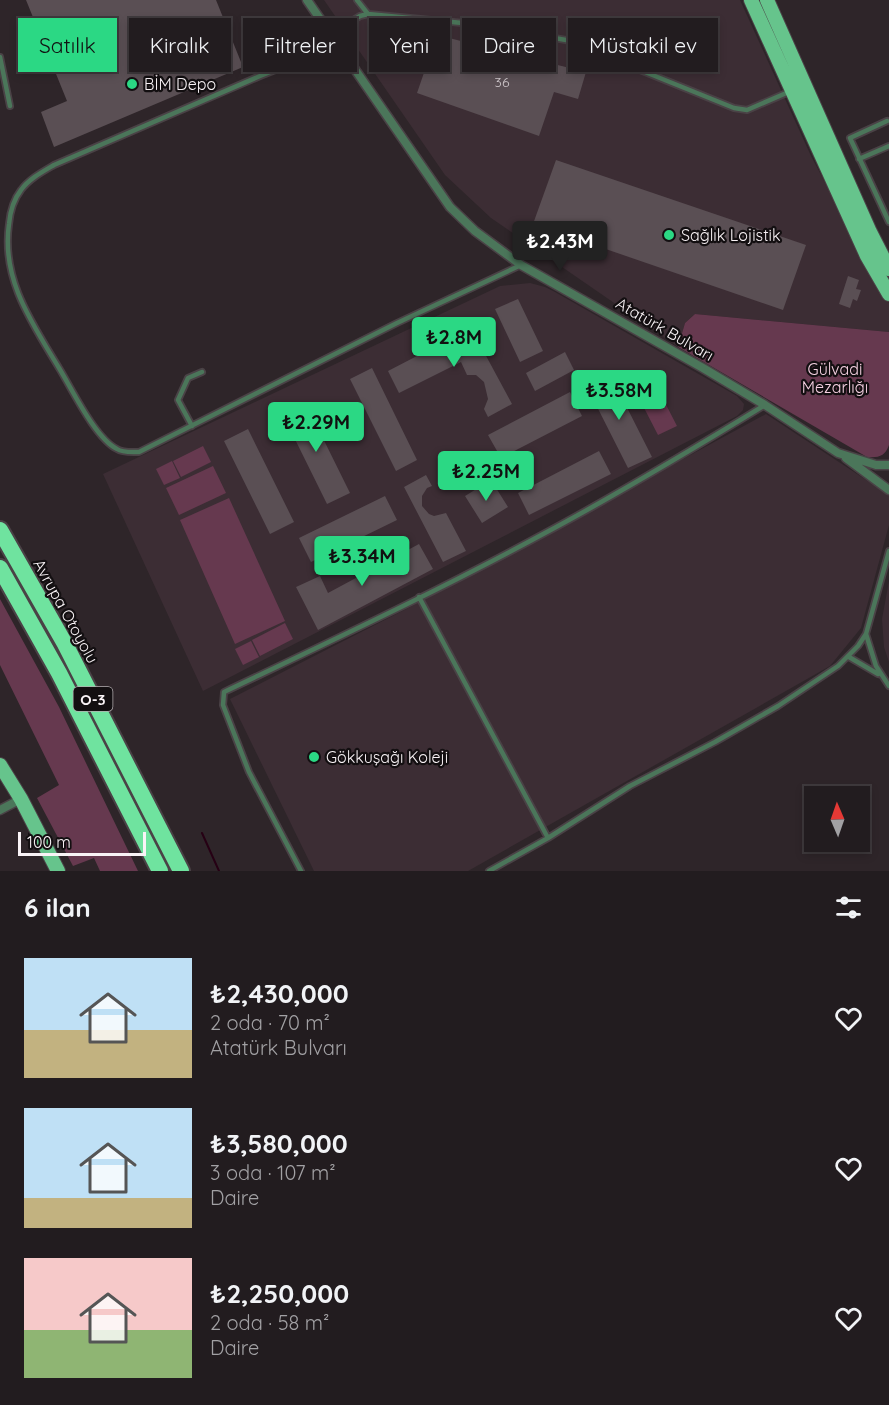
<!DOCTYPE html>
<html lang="tr">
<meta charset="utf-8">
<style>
body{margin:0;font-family:Quicksand,sans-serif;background:#2a2528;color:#f1f3f6;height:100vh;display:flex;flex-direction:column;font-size:22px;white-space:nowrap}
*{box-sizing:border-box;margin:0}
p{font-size:20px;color:#a2a1a4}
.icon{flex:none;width:33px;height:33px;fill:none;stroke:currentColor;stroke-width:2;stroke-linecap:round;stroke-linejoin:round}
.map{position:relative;height:871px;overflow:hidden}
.side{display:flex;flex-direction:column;background:#221c1f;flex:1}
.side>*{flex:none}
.guide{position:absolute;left:18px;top:18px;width:854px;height:54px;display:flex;gap:12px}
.needle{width:39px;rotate:358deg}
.tools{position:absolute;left:804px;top:786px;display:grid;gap:12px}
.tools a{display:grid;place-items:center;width:66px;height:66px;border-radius:0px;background:#221c1f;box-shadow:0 3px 9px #0003,0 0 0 2px #3f3a3d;font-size:30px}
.scale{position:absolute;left:18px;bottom:15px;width:128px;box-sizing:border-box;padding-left:6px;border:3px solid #f9f3f6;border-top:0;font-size:16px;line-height:21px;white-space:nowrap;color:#f9f3f6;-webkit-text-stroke:4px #130f11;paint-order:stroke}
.price{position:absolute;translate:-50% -51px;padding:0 14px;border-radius:6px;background:#2bd884;color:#111;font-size:20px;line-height:39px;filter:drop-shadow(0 2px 3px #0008)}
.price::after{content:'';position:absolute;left:50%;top:36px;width:18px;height:14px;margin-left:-9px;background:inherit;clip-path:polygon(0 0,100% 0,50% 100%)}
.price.on{background:#222;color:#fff}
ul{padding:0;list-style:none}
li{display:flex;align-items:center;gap:18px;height:150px;padding:0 24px}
li span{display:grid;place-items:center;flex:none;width:168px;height:120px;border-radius:0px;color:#555}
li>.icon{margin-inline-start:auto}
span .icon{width:72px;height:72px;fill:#fffc;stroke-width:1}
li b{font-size:26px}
h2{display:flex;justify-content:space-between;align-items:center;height:72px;padding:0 24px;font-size:26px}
.tag{padding:0 21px;border-radius:0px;background:#221c1f;box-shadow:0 3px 9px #0003,0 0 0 2px #3f3a3d;font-size:21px;line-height:54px}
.tag.on{background:#2bd884;color:#111}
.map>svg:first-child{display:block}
.built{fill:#3c2d34}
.green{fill:#66394f}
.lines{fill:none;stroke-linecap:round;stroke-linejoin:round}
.stream{stroke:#260014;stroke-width:2}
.building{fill:#5a4f54}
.lane-casing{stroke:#4a4246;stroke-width:8}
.street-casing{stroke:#4a4246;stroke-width:11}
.primary-casing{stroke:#4a4246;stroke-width:16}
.highway-casing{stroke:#4a4246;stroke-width:20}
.lane{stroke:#4b765a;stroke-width:4.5}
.street{stroke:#4b765a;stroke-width:8}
.primary{stroke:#66c48c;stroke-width:14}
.highway{stroke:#6fe39f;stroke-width:16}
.poi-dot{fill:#2bd884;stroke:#130f11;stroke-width:2}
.labels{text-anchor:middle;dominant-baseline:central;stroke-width:4.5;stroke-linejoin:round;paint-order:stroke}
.number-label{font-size:14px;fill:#d1cace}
.shield{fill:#130f11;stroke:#b4afb1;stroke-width:1.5}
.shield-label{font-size:15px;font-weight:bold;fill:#f9f3f6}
.poi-label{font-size:16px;fill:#f9f3f6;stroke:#130f11;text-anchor:start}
.street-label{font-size:16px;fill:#f9f3f6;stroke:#130f11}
.park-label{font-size:16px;fill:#f6d1e2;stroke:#130f11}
</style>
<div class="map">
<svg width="889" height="871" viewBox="0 0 889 871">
<rect width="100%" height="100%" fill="#2e2529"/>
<path class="built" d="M324,0H740L811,156L889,303V332L695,314L685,323L678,347L491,218L445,175Z
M530,283L545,287L555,292L737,396L744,404L743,410L737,416L203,691L103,474L500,286Z
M766,414L889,495V525L861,628L830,666L468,871H314L230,699L412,606Z
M889,581V662L884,647L882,619Z"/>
<path class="green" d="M695,314L889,332V445C885,456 879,458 867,457L678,347L685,323Z
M660,393L677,426L658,435L641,402Z
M203,446L211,462L181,477L173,461Z
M172,461L180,478L164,485L156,469Z
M213,466L226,493L179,515L166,488Z
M229,498L285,621L235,644L180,520Z
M0,599L59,707L138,871H100L94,858L73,866L37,798L59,785L0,665Z
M285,623L293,639L260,656L252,640Z
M251,641L259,657L243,665L235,649Z"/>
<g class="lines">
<path class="stream" d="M202,833L219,871"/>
</g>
<path class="building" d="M26,0H216L243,67L54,147L41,112L67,101Z
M437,35L586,72L578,99L554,92L539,136L417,93Z
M556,160L806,245L783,310L533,224Z
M848,276L859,280L856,289L861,290L857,301L853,299L850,308L839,304Z
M518,299L543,351L520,362L495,309Z
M471,328L512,404L488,417L484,409L488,399L484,382L476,375H467L461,362L399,393L388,371Z
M565,352L574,370L535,391L526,373Z
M372,368L417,460L396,471L350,379Z
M610,374L652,457L628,468L586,385Z
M570,392L582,416L501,458L488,435Z
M305,402L350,493L327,504L282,413Z
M248,429L294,522L270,534L224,441Z
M599,451L611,474L529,515L518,493Z
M426,475L432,486L427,488L422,496V506L429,514L434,516L446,513L466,551L443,562L404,487Z
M491,480L508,507L482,523L465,496Z
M385,496L397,520L311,562L299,538Z
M419,544L433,569L318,630L296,587L320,576L328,593Z"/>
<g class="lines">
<g class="lane-casing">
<path id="lane" d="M357,0L368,14
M331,34L360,16L368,14L473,24L566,40L734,108L747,110L791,91
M339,45L260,76L54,165C42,172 29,179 21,190C14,199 10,213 9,224C1,279 32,323 59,368C72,389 95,438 117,449C123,453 132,452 139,452L397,323L521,265
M0,57L10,106
M887,121L850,138L889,222
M859,159L889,146
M192,426L178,400L188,378L202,372
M419,597L548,838
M866,634L876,666L889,686
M849,657L878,674
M301,871L249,772L223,705L224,692C331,641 440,590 545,533C620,493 693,449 765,405
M489,871L548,838L630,786L715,742L778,706L838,666L858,646L866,634L889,551"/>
</g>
<g class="street-casing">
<path id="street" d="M307,0L450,207L475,231L521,265L703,368L765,405L838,453L876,465H889
M846,458L889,490
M0,810L21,799"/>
</g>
<g class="primary-casing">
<path id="primary" d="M751,0L867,256L889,294
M767,0L870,232L889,269
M0,765L21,799L58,871"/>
</g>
<g class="highway-casing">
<path id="highway" d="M0,530L65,644L181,871
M0,568L59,673L160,871"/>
</g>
<use href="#lane" class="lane"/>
<use href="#street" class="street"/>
<use href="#primary" class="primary"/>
<use href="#highway" class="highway"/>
</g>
<g class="poi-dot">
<circle cx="132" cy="84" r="6"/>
<circle cx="669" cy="235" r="6"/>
<circle cx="314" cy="757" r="6"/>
</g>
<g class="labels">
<g class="number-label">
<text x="502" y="82">36</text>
</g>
<rect class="shield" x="73.5" y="687" width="39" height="24" rx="4.5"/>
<g class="shield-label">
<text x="93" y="699">O-3</text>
</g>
<g class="poi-label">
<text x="144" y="84">BİM Depo</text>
<text x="681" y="235">Sağlık Lojistik</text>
<text x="326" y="757">Gökkuşağı Koleji</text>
</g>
<g class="street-label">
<text transform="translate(665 329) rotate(30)">Atatürk Bulvarı</text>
<text transform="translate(66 611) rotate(61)">Avrupa Otoyolu</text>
</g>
<g class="park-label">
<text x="835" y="369">Gülvadi<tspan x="835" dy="18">Mezarlığı</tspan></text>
</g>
</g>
</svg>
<div class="tools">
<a><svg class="needle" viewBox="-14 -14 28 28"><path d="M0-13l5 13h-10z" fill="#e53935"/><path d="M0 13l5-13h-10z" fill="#a2a1a4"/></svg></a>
</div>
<div class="scale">100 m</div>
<b class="price on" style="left:560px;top:272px">₺2.43M</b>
<b class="price" style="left:454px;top:368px">₺2.8M</b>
<b class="price" style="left:619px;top:421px">₺3.58M</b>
<b class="price" style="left:316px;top:453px">₺2.29M</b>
<b class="price" style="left:486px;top:502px">₺2.25M</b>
<b class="price" style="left:362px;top:587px">₺3.34M</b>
<div class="guide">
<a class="tag on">Satılık</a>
<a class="tag">Kiralık</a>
<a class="tag">Filtreler</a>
<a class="tag">Yeni</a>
<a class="tag">Daire</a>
<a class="tag">Müstakil ev</a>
</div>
</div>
<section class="side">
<h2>6 ilan<svg class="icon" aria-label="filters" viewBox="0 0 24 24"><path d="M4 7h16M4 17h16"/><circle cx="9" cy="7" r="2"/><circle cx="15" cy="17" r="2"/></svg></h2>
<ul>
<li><span style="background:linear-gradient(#bfe0f5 60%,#c2b280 0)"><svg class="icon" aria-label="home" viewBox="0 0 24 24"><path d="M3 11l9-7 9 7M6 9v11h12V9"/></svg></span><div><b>₺2,430,000</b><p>2 oda · 70 m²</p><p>Atatürk Bulvarı</p></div><svg class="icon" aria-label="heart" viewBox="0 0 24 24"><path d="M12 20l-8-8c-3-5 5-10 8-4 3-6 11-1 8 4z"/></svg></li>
<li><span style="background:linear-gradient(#bfe0f5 75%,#c2b280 0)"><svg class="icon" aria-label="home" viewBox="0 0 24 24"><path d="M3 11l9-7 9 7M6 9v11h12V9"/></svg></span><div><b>₺3,580,000</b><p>3 oda · 107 m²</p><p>Daire</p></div><svg class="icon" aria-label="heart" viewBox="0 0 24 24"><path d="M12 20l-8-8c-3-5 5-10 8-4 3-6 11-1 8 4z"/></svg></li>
<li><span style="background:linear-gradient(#f6c9c9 60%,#8fb573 0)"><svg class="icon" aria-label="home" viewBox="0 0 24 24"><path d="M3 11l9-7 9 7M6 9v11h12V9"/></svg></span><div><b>₺2,250,000</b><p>2 oda · 58 m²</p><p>Daire</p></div><svg class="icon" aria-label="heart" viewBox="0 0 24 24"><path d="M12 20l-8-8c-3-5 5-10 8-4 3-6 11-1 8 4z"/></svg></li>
</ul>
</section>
